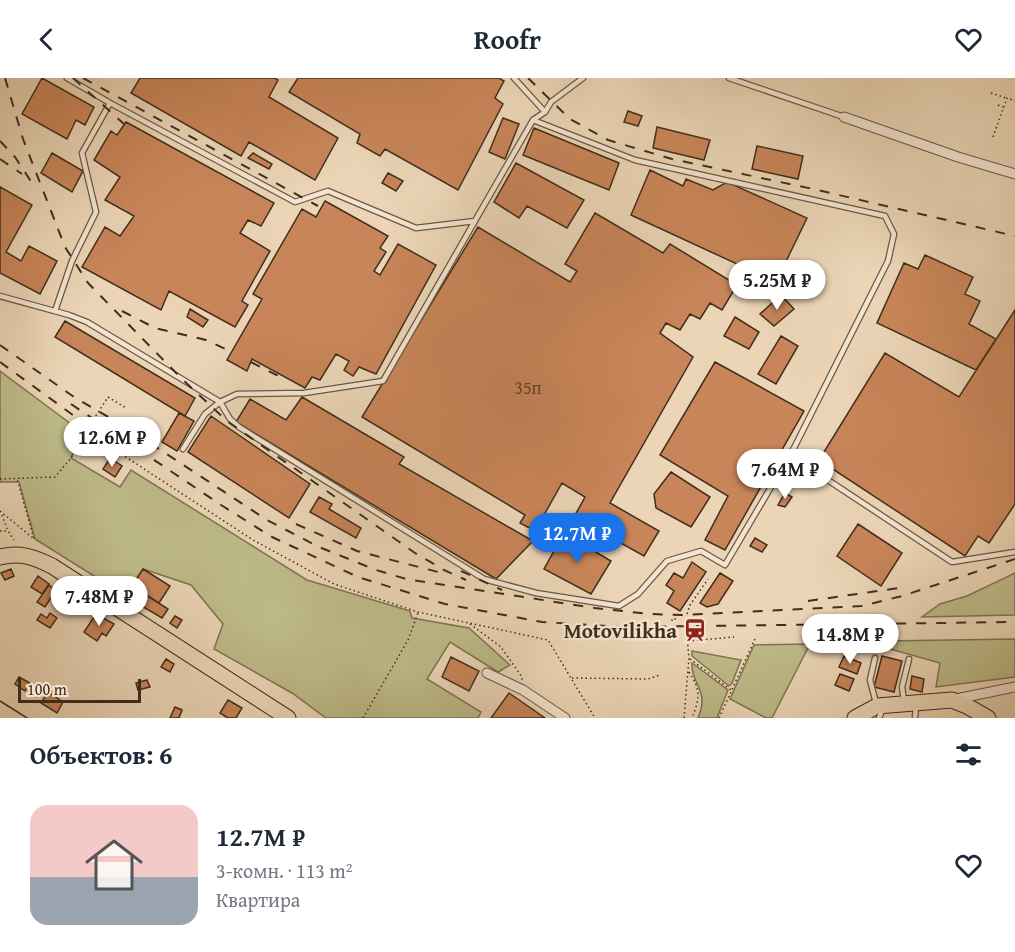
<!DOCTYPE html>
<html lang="ru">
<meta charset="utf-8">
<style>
body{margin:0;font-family:"Gentium Book Plus",serif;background:#f2f2f3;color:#1f2937;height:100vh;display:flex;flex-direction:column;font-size:22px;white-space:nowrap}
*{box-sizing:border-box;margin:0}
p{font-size:20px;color:#747a83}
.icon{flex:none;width:33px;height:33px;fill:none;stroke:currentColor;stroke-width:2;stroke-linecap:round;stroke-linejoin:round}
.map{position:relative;height:640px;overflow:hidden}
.sheet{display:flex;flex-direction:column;background:#fff;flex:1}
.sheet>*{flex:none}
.scale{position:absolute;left:18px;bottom:15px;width:123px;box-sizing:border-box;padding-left:6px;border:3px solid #402e1a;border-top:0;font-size:16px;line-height:21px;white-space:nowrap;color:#402e1a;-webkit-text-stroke:4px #f2e4d0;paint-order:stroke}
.price{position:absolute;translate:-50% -51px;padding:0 14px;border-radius:21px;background:#fff;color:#222;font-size:20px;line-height:39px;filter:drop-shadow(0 2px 3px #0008)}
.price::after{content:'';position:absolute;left:50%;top:36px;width:18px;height:14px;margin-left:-9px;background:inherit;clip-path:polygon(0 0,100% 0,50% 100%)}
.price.on{background:#1a73e8;color:#fff}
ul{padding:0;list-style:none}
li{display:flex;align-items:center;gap:18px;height:150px;padding:0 30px}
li+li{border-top:2px solid #e0e1e3}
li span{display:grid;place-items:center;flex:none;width:168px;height:120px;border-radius:18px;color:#555}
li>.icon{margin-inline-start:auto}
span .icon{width:72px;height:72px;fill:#fffc;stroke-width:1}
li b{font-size:26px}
h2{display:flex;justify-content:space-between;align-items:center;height:72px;padding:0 30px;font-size:26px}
header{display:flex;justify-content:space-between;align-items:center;height:78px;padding:0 30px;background:#fff;font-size:27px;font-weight:800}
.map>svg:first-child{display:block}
.green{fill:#bebb89;stroke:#7f7452;stroke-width:1.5}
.building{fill:#c88559;stroke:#402e1a;stroke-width:1.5}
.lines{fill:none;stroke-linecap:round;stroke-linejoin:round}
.service-casing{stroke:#6b5841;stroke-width:7}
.minor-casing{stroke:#6b5841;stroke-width:11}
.primary-casing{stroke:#402e1a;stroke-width:17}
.path{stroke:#402e1a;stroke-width:1.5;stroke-dasharray:1.5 3;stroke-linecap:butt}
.service{stroke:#f2e4d0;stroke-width:4.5}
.minor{stroke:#f2e4d0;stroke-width:9}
.primary{stroke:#ebd5b6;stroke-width:15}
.tram{stroke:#402e1a;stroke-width:1.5}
.rail{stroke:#402e1a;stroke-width:2;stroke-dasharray:10 10;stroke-linecap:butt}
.path-bridge{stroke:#402e1a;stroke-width:1.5;stroke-dasharray:1.5 3;stroke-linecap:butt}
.labels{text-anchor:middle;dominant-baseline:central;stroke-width:5;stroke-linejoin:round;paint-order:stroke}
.number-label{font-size:18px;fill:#62442a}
.poi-label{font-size:21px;font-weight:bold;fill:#402e1a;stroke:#f2e4d0;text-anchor:end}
</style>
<header><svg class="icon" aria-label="back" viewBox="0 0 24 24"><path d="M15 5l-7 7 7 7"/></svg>Roofr<svg class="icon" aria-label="heart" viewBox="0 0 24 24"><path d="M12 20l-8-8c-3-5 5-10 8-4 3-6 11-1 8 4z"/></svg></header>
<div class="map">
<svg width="1015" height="640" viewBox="0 0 1015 640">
<rect width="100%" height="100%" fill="#ebd5b6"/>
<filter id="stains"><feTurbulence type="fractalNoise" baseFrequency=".00333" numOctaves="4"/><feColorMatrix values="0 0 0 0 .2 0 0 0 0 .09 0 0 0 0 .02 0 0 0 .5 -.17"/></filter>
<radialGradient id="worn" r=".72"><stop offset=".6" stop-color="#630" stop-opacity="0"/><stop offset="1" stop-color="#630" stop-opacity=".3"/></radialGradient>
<path class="green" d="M0,293L83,355L71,380L120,409L131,392L307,502L410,533L412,540L469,550L510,587L498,594L450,564L427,601L481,634L478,640H326L292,615L214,571L223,546L191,507L143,491L132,508L146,517L140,527L35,461L19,404H0Z
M1015,495V537L922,539L940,526L967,518Z
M1015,561V599L936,609L940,585L883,569L882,565L885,563Z
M810,566L772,640H766L730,621L754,567Z
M692,573L741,582L732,605L729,608L692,578Z
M692,585L728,612L717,640H698C710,611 691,608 692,585Z"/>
<path class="building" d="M42,0L94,29L85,47L76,42L67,61L22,36Z
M140,0H274L278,2L269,19L338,60L315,102L249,64L241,78L131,15Z
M298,0H499L504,3L495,20L503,26L458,112L385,71L380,78L357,65L360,56L289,14Z
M628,33L642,38L638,48L624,44Z
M503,40L519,46L505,81L489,74Z
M126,44L274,125L261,148L248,142L240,155L270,173L242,223L248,227L235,249L169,213L161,232L82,189L105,149L120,158L134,138L105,122L120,99L94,82L111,53L117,57Z
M657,49L710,62L704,82L653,70Z
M534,50L619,85L609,112L523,77Z
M757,68L803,78L798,101L752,91Z
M52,75L83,93L72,114L41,95Z
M253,75L272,86L269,91L248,80Z
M516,85L584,122L567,150L527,128L519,140L494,124Z
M650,92L683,108L686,101L713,112L727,104L807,140L776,204L631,137Z
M388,95L403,103L396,113L382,105Z
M0,109L32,127L6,174L21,183L29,168L57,183L40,216L0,195Z
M325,123L388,158L380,170L386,174L374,193L380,197L398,166L436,187L376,296L359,289L353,298L344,292L349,283L336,276L320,302L312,299L305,310L252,281L247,293L227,282L262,221L253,216L302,131L316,139Z
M595,135L663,175L670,166L737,207L722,232L710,225L700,241L690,236L680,252L666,245L660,255L693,279L610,425L659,453L644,478L574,439L585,419L562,405L535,453L520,445L525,437L362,339L478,149L570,204L577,193L565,186Z
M925,177L973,199L965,216L980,223L969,246L996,261L976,292L877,245L904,185L918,191Z
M781,217L794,231L774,248L760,236Z
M190,231L208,242L203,249L187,239Z
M1015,232V426L989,465L978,458L965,478L819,382L885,275L959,319Z
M735,239L759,254L749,271L724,258Z
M65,243L195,320L185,338L55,259Z
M781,258L798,268L776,306L758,296Z
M715,284L804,333L725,472L705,462L728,418L660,377Z
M302,319L404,379L399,386L533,463L496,501L236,344L250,321L286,342Z
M179,335L194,343L177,373L162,364Z
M211,338L310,406L289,440L188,374Z
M110,380L122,388L115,399L103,391Z
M671,394L710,419L691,449L656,430L654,416Z
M785,415L792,419L785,429L778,427Z
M319,419L332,426L329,431L361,450L356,460L310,434Z
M858,446L902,475L881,508L837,478Z
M564,455L611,483L591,516L544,491Z
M755,460L767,467L762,474L750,468Z
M692,484L706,494L680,533L667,525L674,513L666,507L674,495L683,500Z
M11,491L14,498L5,502L1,495Z
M143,491L170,508L159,525L132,508Z
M720,495L733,503L718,526L707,529L700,525Z
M38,498L49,506L42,516L31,509Z
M49,507L56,512L45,529L37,524Z
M66,515L76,521L73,526L75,528L69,536L57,528Z
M146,517L168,531L162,540L140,527Z
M50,535L57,540L50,550L37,542L41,536L47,540Z
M96,536L114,546L106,558L102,555L97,563L84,554Z
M175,538L182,542L177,550L170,545Z
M844,578L861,585L857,596L839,589Z
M882,578L902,583L894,614L874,609Z
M451,579L479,593L469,613L442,599Z
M166,581L174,586L170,594L161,589Z
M840,596L854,601L849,613L835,607Z
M912,598L924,601L922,614L910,611Z
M19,599L30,605L25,613L15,606Z
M147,602L150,609L138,612L136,605Z
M48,614L63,624L57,635L41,625Z
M509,615L545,640H491Z
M228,622L242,630L236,640H228L220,635Z
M175,629L182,632L179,640H170Z"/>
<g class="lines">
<g class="service-casing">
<path id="service" d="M67,0L110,25L295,124L328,113L416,150L475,143
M514,0L545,34
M729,0L844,39
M0,218L69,237L87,244L220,324L230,341L239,349L484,501L536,515L619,528L638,516L667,483L701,473L725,487L794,370L888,183L894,156L885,138L635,82L533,42
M55,233L72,183L96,134L82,75L110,25
M183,371L205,336L220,324L237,316L304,315L383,303L533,42L545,34L551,24L583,0
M790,377L952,484L1015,474
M875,580L870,602L876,625
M904,623L902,609L909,581
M879,640L883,630
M915,640L916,627"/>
</g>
<g class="minor-casing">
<path id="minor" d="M844,39L958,79L1015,96
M487,595L523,612L565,640
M956,621L1015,609"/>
</g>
<g class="primary-casing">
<path id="primary" d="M0,479C20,474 34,479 52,488L288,640
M855,640L877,628L952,622L967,628L988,640"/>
</g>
<path class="path" d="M991,15L1006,20
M998,27L1003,29
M993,59L1007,20L1015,23
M108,319L126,330
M0,401L55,399L71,380L86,353L253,462L334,506L418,534L548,562L595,640
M0,433L34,461L17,401
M2,437L8,453L14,462
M0,453H8
M687,536L690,527L708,501
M672,543V541H677
M470,546L501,569L522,599V603
M688,563L734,559
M690,581L731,612
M689,594C701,612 700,620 692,640
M572,600L648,601L660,597
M363,640L408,562L418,535
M684,640L689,580L687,559
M719,640L755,561"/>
<use href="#service" class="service"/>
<use href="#minor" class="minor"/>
<use href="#primary" class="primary"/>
<path class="tram" d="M0,623L27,640"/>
<path class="rail" d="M5,0L23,61L65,169L88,205L182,301L227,343L415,475L444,492L466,502
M73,0L124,46
M83,0L318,128
M528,0L570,41L608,62L672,81L813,111L1015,158
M0,63L15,79L34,108
M0,81L22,96
M122,233L155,250L206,262L232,274
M0,267L74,319L127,350L267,442L319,469L376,492L406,501L595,530L649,536L682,537L862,528L902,518L1015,481
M0,284L77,340
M251,284L286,302
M71,326L221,427L272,459L358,499L445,526L542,544L624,549L1015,544
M296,446L357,473L438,494
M461,493L502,512
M808,523L906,509"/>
<path class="path-bridge" d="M86,353L108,319"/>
</g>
<defs>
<g id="station-bare" transform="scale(1.8)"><path d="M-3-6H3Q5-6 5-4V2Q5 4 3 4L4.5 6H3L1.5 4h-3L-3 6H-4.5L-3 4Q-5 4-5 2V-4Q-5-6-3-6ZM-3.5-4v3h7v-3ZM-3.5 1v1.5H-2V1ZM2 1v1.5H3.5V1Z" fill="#8f2418" stroke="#f2e4d0" stroke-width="2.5" paint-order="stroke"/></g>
</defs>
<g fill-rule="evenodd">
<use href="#station-bare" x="695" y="552"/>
</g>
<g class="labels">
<g class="number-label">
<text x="528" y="309">35п</text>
</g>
<g class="poi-label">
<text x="677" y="552">Motovilikha</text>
</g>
</g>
<rect width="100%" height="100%" filter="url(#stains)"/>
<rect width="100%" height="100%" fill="url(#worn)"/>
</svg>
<div class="scale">100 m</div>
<b class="price" style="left:777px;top:233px">5.25M ₽</b>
<b class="price" style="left:112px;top:390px">12.6M ₽</b>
<b class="price" style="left:785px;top:422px">7.64M ₽</b>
<b class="price on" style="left:577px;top:486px">12.7M ₽</b>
<b class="price" style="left:99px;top:549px">7.48M ₽</b>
<b class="price" style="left:850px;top:587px">14.8M ₽</b>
</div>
<section class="sheet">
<h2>Объектов: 6<svg class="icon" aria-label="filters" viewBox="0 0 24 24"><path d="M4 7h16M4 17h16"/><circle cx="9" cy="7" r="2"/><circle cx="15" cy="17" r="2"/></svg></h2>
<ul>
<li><span style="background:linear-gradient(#f6c9c9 60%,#9aa5b1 0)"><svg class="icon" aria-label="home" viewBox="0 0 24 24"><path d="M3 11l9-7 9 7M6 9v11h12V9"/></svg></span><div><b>12.7M ₽</b><p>3-комн. · 113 m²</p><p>Квартира</p></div><svg class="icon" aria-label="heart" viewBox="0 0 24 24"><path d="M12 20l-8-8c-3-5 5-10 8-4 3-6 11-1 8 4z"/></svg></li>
</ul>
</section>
